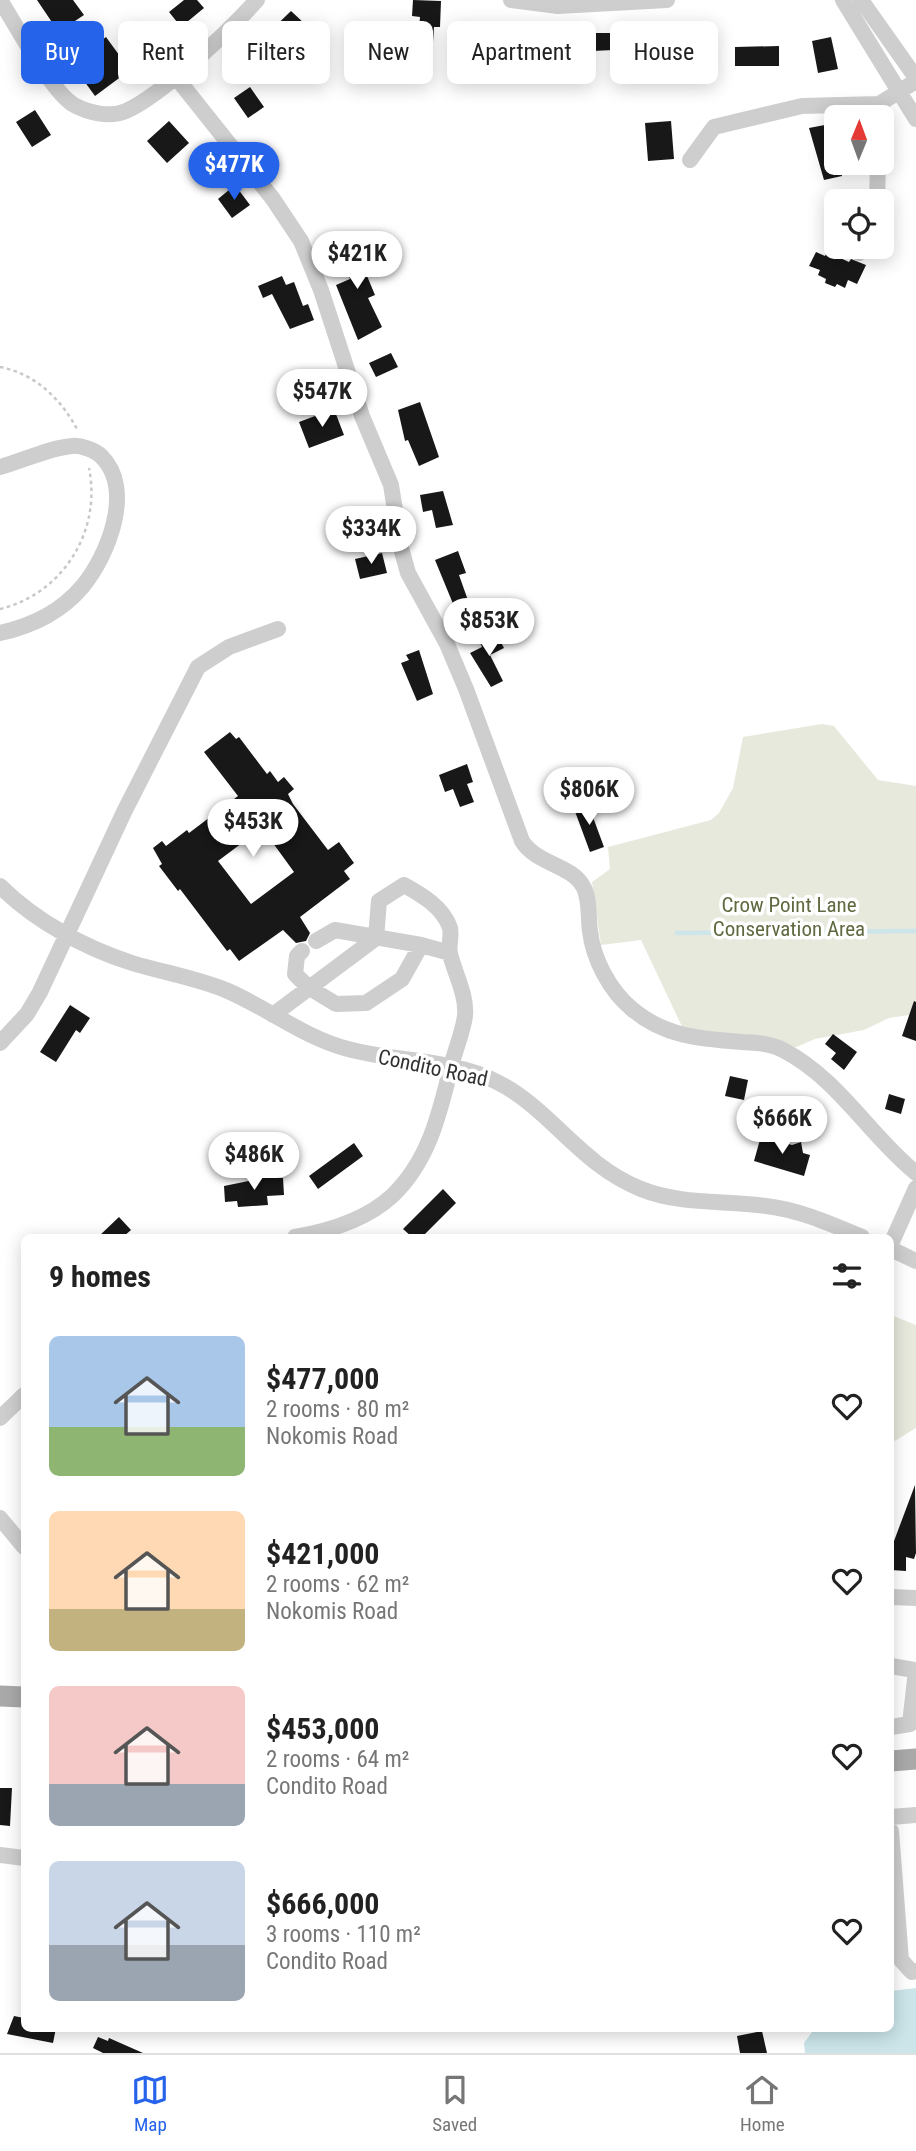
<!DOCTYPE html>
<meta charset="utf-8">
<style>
body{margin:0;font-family:"Roboto Condensed",sans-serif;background:#f2f2f2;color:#222;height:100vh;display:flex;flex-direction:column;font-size:26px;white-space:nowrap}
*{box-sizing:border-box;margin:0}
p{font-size:23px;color:#767676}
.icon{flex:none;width:38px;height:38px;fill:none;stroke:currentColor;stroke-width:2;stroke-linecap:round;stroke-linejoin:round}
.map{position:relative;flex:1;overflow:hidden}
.sheet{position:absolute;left:21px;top:1234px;width:873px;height:798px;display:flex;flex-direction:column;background:#fff;border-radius:10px;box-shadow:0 4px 18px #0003}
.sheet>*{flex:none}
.top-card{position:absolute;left:21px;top:21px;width:875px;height:63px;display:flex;gap:14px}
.needle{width:46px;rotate:1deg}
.tools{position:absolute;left:824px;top:105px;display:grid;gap:14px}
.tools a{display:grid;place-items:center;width:70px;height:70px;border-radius:10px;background:#fff;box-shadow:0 4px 18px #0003;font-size:35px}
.price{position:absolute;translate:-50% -60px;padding:0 16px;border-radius:24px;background:#fff;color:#222;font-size:23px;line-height:46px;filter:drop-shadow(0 2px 4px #0008)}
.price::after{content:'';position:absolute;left:50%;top:42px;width:21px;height:16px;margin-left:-10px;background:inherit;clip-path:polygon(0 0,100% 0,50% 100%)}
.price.active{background:#2563eb;color:#fff}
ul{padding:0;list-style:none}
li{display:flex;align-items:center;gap:21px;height:175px;padding:0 28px}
li span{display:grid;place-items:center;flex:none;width:196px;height:140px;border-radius:10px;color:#555}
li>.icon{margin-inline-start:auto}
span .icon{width:84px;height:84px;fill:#fffc;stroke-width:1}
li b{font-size:30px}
h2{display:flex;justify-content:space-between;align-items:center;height:84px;padding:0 28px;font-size:30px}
.tag{padding:0 24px;border-radius:10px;background:#fff;box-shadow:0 4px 18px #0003;font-size:24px;line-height:63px}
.tag.active{background:#2563eb;color:#fff}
.tabs{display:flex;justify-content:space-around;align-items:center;height:98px;border-top:2px solid #e0e0e0;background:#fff;font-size:19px;color:#767676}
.tabs a{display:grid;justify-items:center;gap:4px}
.tabs .active{color:#2563eb}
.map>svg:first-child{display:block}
.green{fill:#e7e9dd}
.water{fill:#cbe5e9}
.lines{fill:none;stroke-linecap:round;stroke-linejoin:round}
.stream{stroke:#cbe5e9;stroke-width:4.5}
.building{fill:#181818;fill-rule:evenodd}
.path{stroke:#c8c8c8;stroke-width:2.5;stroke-dasharray:3.5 3.5;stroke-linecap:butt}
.minor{stroke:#cecece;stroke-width:16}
.major{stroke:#a9a9a9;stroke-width:21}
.labels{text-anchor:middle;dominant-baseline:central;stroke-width:7;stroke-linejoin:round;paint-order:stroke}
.park-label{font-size:21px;fill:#5f6a40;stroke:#fff}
.street-label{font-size:21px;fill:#313131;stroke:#fff}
</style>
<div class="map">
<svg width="916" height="2053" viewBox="0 0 916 2053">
<rect width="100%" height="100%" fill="#fff"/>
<path class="green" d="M822,724L834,726L878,780L916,786V1014L889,1018L864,1030L815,1039L794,1048L686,1035L641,940L601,945L592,882L610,869L608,847L711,820L719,813L733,788L743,737Z
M891,1315L916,1325V1428L893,1442L891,1448Z"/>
<path class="water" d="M916,1988V2053H805L804,2043L815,2028H891V1991Z"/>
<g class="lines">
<path class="stream" d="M677,933L916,931"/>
</g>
<path class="building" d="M37,0H73L84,15L72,23L85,43L93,38L97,44L106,37L130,70L95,96L66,56L72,52Z
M184,0H197L204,8L181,27L169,12Z
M413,0L441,1L440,27H434L433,42L418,41L420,17L412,16Z
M291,11L305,24L275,56L260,41Z
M593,33H638V55L614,56L613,50L593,51Z
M714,35V57H696V52L675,49V36Z
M831,37L838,69L818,73L812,41Z
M530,40H556V57H530Z
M779,46V66H735V47Z
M492,50L493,70L462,71L461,51Z
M250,87L264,107L248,118L234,98Z
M35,110L51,135L32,147L16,122Z
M169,121L189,143L167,163L147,141Z
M671,121L674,159L648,161L645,123Z
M830,124L842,176L824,180L809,128Z
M235,185L250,205L232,218L218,199Z
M349,233L375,295L368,298L382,327L358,340L336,285L350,279L335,239Z
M816,252L825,256L827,252L849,262L851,259L866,265L857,284L848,280L845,288L837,284L835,287L825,283L826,279L818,275L820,270L809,266Z
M282,276L286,285L294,282L303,306L308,304L314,320L290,329L272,294L263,298L258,286Z
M391,353L398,367L376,377L369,363Z
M420,402L439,457L419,466L408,440L405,441L398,410Z
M334,409L344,435L309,448L299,422Z
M443,491L453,525L436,528L432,510L423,512L420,495Z
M458,551L466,573L459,575L470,606L456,611L435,560Z
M382,553L387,573L360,579L355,559Z
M495,631L504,648L490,655L503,681L491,687L470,653L482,647L479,640Z
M419,650L433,694L417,701L401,663L409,660L406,655Z
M230,732L236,739L239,737L267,774L270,771L278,782L284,777L294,789L288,794L293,804L328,850L339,842L354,863L344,871L350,879L300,917L310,933L306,941L296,943L283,930L239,961L230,949L227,951L180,889L178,891L159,866L162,864L153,848L162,841L166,846L187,830L189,833L238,796L204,752ZM262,828L294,872L251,904L218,861Z
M467,764L473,782L467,784L474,802L460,807L453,789L445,792L439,775Z
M587,801L604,847L590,852L573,806Z
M914,1001L916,1002V1041L902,1036Z
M70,1005L90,1018L80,1033L76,1030L56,1062L40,1052Z
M833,1034L857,1052L844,1070L831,1059L836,1053L825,1044Z
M730,1076L748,1080L744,1100L725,1096Z
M889,1094L905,1099L901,1114L885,1109Z
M761,1136L792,1145L801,1142L803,1153L810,1155L804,1176L754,1161Z
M354,1143L363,1156L318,1189L309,1176Z
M263,1178H283L284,1195L267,1196L268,1205L238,1207L237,1201L225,1202L224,1186Z
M443,1189L456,1203L422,1237H412L403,1229Z
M119,1217L131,1230L123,1237H98Z
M915,1485L916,1553L914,1559L906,1557V1571L891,1570V1549Z
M0,1788H12L10,1826L0,1825Z
M14,2016L24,2018V2028H56L53,2043L7,2034Z
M762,2031L767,2053H740L737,2036Z
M98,2037L108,2041L109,2038L143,2053H103L93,2048Z"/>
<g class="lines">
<path class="path" d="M0,367C36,374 62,400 78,431
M0,609C62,594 102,532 89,468"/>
<path class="minor" d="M0,0C16,25 51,91 74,105C89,113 110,118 126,111C162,95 230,30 257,0
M511,0L558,6L667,0
M843,0L916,119
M861,0L916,78
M175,76L273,199L301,241L321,290L362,416L391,485L401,548L408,573L447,644L466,689L522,841C537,865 572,864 584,888C590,900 588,918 590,931C593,959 610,991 632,1009C665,1037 701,1039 742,1042C756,1043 770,1043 783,1050C839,1079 869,1135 916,1173
M690,160L714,127L802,106L879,104L916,81
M877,201L878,163
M859,253L861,247
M0,467C23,461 48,448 72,446C80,445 95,450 101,456C135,489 108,556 82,587C60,613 32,626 0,633
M0,886C35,921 85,948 132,963C165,973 197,978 228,991C269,1009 305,1038 348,1049C396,1062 453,1059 497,1082C551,1109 579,1164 641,1189C681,1205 724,1200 766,1206C800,1210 831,1224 862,1237
M316,941L335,930L421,945L450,953
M302,951L297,956L295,974L308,987L336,1004L366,1003L402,979L421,945
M273,1015L376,938L379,901L404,885C422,895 443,907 450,928C452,936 448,946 450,954C455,974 467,995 465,1016C463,1031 456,1048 452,1063C440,1111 430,1160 392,1196C366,1220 329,1231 295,1237
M0,1043L27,1014L40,992L125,810L198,667L229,647L278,629
M891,1244L916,1188
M891,1249L916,1261
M0,1418L24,1395
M0,1518L24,1547
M891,1597L916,1598
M891,1666L914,1670
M891,1727L910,1724L916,1670
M891,1817L916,1815
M891,1831L901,1960L912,1972L916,1971
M0,1855L24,1858"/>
<path class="major" d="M0,1696L24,1697
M891,1761L916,1759"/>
</g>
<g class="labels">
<g class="park-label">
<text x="789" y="905">Crow Point Lane<tspan x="789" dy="24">Conservation Area</tspan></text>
</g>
<g class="street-label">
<text transform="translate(433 1068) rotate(12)">Condito Road</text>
</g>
</g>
</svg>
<div class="tools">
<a><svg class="needle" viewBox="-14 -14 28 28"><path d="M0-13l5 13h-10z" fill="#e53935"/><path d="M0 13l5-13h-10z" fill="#767676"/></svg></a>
<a><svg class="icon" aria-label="locate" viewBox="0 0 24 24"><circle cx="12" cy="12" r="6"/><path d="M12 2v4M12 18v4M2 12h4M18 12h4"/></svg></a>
</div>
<b class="price active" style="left:234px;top:202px">$477K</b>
<b class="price" style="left:357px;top:291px">$421K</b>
<b class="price" style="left:322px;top:429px">$547K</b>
<b class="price" style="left:371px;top:566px">$334K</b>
<b class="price" style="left:489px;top:658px">$853K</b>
<b class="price" style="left:589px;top:827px">$806K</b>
<b class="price" style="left:253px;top:859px">$453K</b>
<b class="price" style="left:782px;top:1156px">$666K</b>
<b class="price" style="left:254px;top:1192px">$486K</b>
<div class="top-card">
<a class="tag active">Buy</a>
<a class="tag">Rent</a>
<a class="tag">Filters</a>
<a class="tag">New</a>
<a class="tag">Apartment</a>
<a class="tag">House</a>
</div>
<section class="sheet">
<h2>9 homes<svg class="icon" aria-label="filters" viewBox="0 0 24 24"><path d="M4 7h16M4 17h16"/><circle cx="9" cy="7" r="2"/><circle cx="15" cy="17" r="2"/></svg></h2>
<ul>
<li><span style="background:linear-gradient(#a9c7e8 65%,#8fb573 0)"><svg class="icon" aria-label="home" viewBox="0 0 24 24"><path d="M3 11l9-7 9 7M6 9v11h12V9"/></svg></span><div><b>$477,000</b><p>2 rooms · 80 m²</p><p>Nokomis Road</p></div><svg class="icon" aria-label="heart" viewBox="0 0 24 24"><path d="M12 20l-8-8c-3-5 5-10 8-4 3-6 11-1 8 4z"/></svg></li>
<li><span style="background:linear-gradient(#ffd9b3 70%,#c2b280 0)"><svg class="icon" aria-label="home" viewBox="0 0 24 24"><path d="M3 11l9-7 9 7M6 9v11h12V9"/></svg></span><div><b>$421,000</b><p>2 rooms · 62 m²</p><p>Nokomis Road</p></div><svg class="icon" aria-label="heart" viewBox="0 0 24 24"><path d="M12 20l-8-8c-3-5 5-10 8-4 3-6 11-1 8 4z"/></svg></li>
<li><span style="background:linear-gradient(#f6c9c9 70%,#9aa5b1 0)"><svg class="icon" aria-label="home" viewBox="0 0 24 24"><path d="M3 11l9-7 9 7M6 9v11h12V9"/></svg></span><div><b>$453,000</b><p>2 rooms · 64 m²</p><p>Condito Road</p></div><svg class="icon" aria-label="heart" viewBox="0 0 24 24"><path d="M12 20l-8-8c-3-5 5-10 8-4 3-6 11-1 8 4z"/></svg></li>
<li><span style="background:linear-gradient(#c9d6e8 60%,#9aa5b1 0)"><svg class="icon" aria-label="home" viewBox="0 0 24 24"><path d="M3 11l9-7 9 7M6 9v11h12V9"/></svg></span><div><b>$666,000</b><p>3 rooms · 110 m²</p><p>Condito Road</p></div><svg class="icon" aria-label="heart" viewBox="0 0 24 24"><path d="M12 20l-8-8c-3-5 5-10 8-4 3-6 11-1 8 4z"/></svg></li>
</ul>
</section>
</div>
<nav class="tabs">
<a class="active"><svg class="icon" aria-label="map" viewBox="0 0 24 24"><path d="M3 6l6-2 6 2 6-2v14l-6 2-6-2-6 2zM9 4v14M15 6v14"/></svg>Map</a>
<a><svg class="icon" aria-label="saved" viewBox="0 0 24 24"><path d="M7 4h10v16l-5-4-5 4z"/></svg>Saved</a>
<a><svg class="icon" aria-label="home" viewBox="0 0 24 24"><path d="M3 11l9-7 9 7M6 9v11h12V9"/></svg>Home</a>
</nav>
